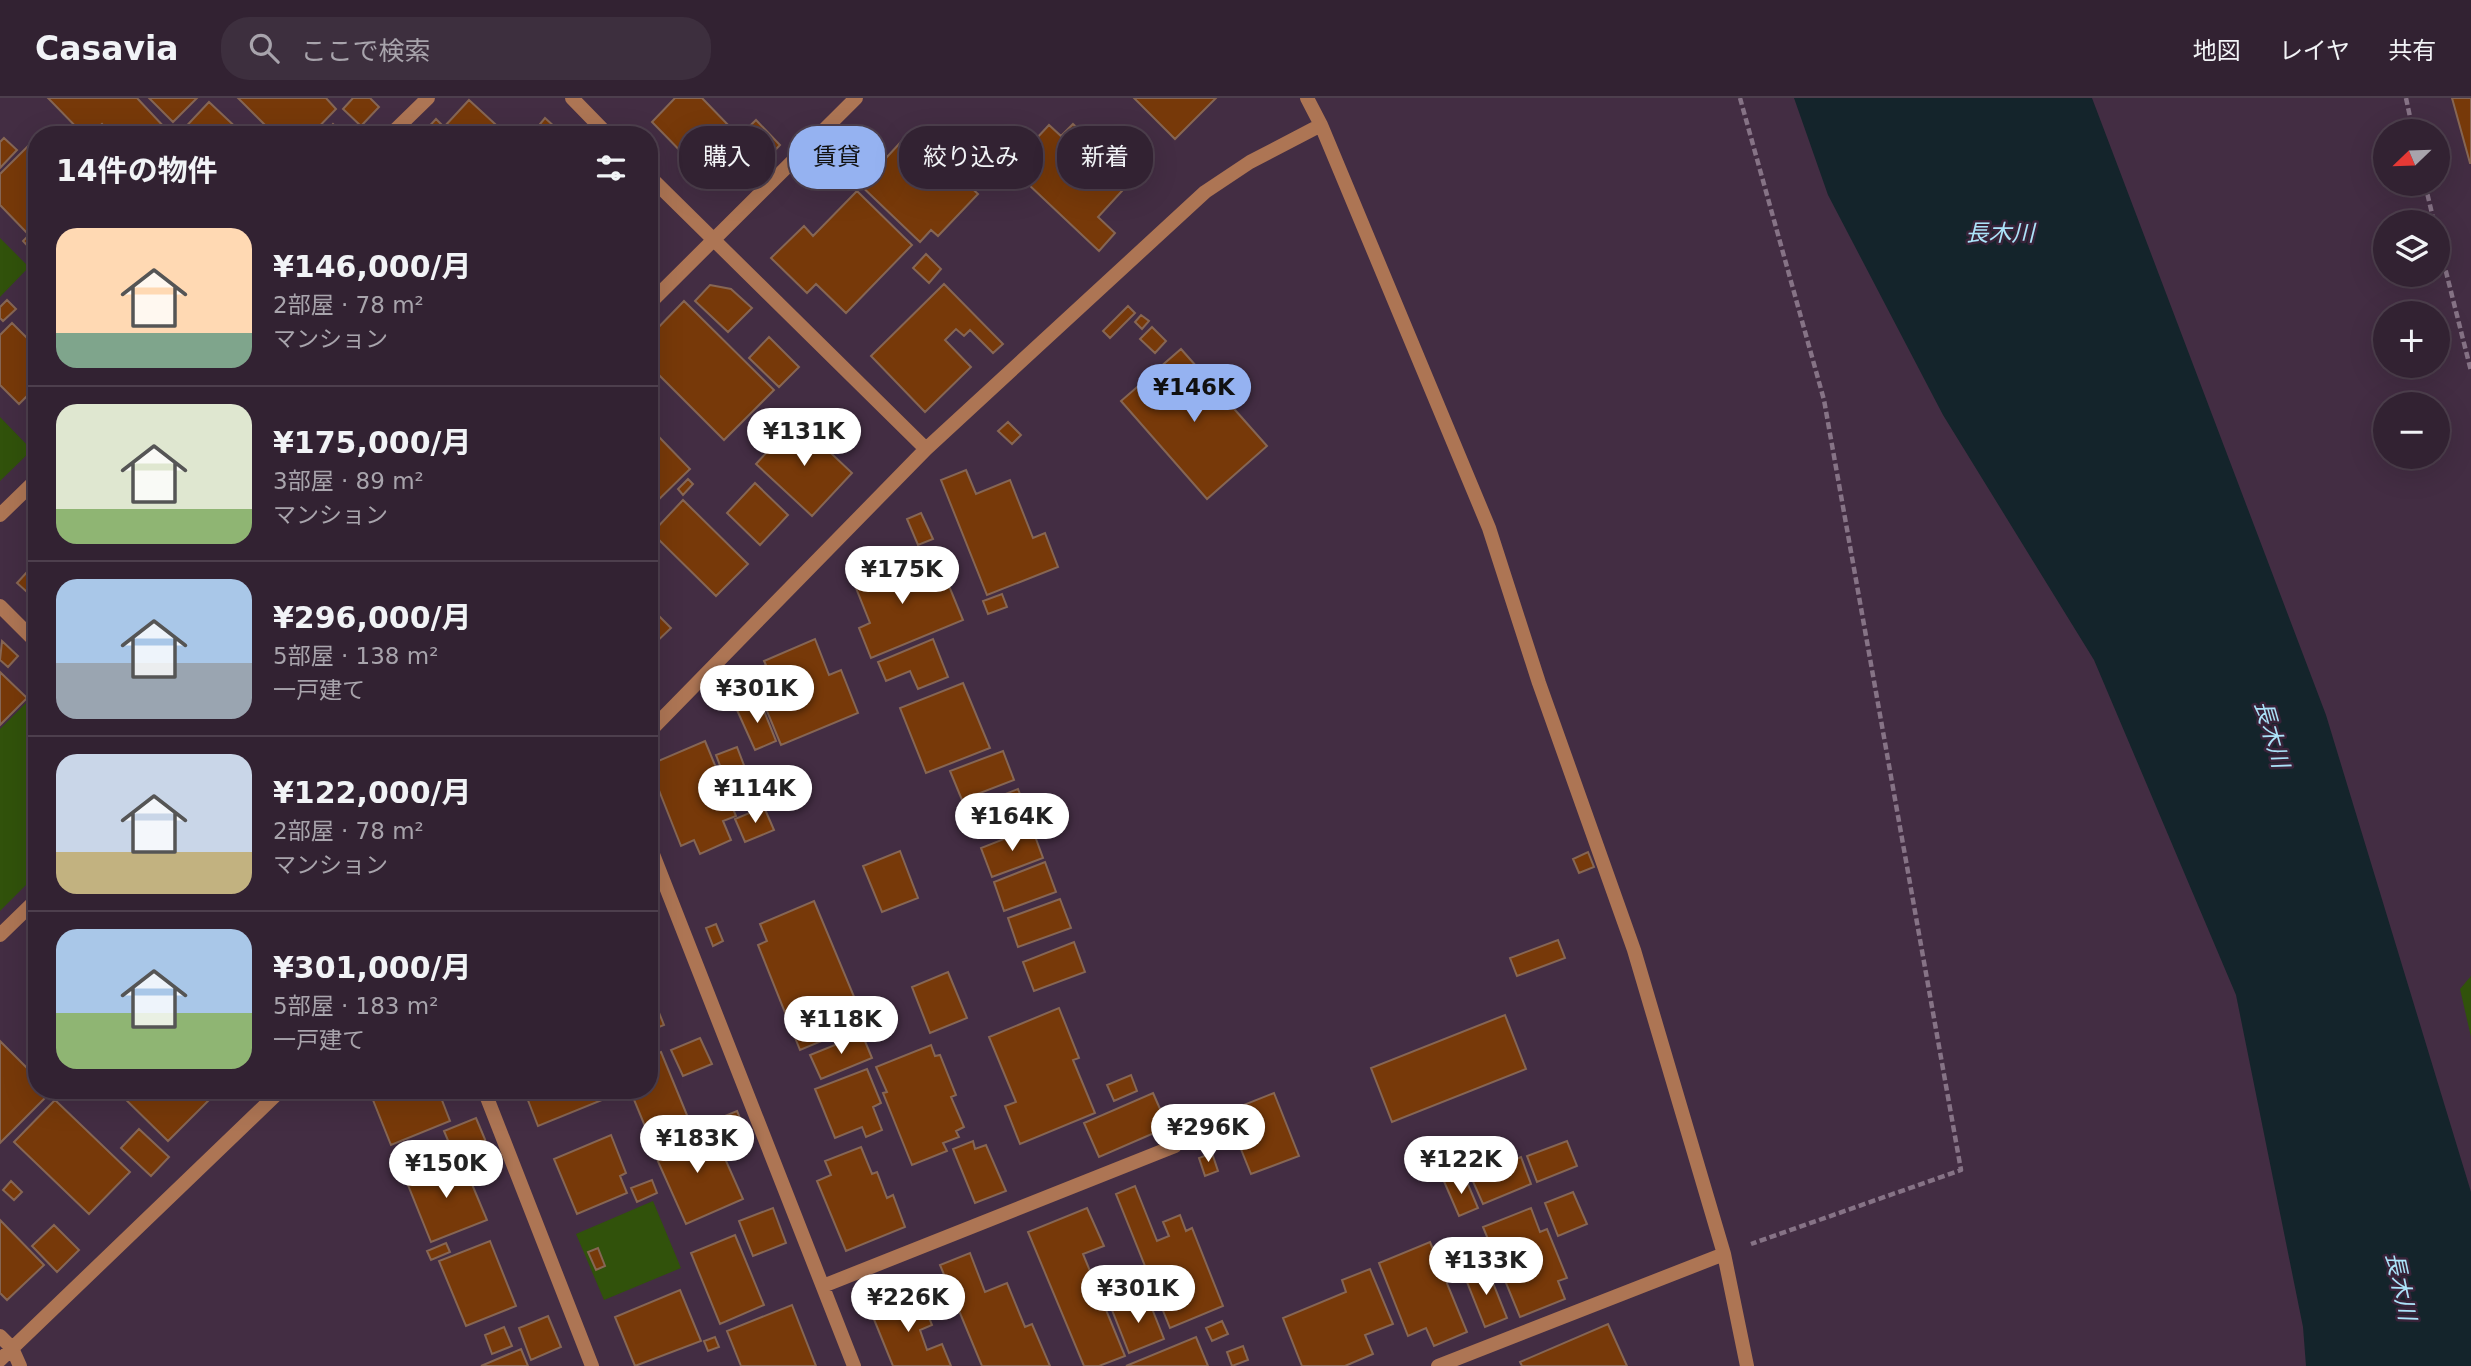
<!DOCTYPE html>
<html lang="ja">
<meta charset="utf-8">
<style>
body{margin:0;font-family:"DejaVu Sans","Noto Sans JP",sans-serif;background:#3d2f3e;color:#f1f3f6;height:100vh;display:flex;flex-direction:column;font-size:26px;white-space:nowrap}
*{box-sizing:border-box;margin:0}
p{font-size:23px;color:#a8a4ac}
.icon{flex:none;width:38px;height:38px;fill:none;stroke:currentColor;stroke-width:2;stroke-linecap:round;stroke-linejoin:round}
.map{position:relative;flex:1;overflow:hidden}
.details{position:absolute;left:28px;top:28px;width:630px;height:973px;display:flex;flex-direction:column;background:#322232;border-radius:28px;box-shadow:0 7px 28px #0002,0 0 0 2px #4d3f4d}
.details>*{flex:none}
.hud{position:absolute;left:679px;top:28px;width:665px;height:63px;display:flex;gap:14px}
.needle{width:46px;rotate:247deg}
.buttons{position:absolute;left:2373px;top:21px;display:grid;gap:14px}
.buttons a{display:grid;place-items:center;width:77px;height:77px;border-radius:50%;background:#322232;box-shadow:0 7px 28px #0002,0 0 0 2px #4d3f4d;font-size:35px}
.price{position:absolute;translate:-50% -60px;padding:0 16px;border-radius:24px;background:#fff;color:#222;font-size:23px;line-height:46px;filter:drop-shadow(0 2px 4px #0008)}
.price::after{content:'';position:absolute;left:50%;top:42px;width:21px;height:16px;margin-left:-10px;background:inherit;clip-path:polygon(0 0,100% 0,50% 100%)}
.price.active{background:#95b2f1;color:#111}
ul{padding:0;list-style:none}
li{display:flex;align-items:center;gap:21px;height:175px;padding:0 28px}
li+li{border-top:2px solid #4d3f4d}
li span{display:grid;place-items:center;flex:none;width:196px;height:140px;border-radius:21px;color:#555}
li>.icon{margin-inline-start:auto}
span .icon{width:84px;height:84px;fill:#fffc;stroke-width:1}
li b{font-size:30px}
h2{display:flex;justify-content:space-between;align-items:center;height:84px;padding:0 28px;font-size:30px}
.tag{padding:0 24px;border-radius:28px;background:#322232;box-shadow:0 7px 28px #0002,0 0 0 2px #4d3f4d;font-size:24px;line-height:63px}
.tag.active{background:#95b2f1;color:#111}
header{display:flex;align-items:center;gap:42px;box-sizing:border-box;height:98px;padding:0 35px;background:#322232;border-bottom:2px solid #4d3f4d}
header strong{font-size:33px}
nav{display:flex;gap:38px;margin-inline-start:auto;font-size:24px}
.search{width:490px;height:63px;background:#3d2f3e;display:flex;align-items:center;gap:18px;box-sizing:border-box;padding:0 24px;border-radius:28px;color:#a8a4ac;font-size:26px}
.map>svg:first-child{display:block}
.green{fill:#31520b}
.water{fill:#14242b}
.building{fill:#773909;stroke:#866654;stroke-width:2}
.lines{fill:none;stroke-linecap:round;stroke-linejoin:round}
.path{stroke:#867386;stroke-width:4.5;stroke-dasharray:7 3.5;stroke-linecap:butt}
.minor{stroke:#ad7554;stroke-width:14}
.labels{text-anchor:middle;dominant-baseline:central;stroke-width:5;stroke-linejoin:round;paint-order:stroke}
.water-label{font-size:23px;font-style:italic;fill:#ace3f9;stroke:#382339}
</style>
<header>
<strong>Casavia</strong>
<div class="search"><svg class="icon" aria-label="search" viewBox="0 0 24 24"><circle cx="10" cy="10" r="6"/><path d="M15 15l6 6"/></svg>ここで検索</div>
<nav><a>地図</a><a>レイヤ</a><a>共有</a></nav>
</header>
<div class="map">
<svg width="2471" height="1268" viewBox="0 0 2471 1268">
<rect width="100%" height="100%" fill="#432d43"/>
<path class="green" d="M0,140L29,169L0,199Z
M0,319L32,352L0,383Z
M37,594V776L0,813V631Z
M2471,878V939L2460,891Z
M653,1103L681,1170L604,1202L576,1136Z"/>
<path class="water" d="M1794,0H2092L2326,617L2471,1094V1268H2306L2303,1229L2236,897L2094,562L1943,317L1828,97Z"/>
<path class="building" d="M48,0H137L166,31L159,37H112L102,26L90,37H84Z
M149,0H197L173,24Z
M238,0H326L336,11L311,37H275Z
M353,0H370L379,9L361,28L343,11Z
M675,0H702L732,31L695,68L652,24Z
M1134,0H1216L1175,41Z
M2452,0H2471V65H2470Z
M469,2L507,37L422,36L436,21L444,29Z
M209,4L244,37H178Z
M545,20L556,30L550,37H541L535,32Z
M756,22L780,47L754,74L729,48Z
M333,26L345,37H323Z
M1073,26L1133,81L1098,119L1115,135L1099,153L1010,69L1049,27L1061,38Z
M859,32L887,59L911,33L978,96L938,138L931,132L920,144L832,60Z
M4,40L17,52L0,70V44Z
M31,45L37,50V158L23,143L29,137L0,107V76Z
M857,93L912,147L846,215L816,186L807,195L771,160L804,128L813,138Z
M926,156L941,171L929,185L913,170Z
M944,186L1003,246L993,255L970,232L964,238L956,231L945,242L971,269L925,314L871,258Z
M710,187L731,191L752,210L728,234L695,203Z
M7,202L16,211L3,223L0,220V209Z
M684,203L774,292L724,342L649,267V239Z
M1128,208L1135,215L1110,240L1103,233Z
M1141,217L1149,223L1142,231L1135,224Z
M12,225L37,250V288L19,306L0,287V237Z
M1152,229L1166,243L1155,255L1140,241Z
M769,239L799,269L779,289L749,260Z
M1181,251L1267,348L1207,401L1121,303Z
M37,301V319L28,310Z
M796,322L852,375L812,418L756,366Z
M1008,324L1021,337L1012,346L998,333Z
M660,340L690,371L649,411V348L651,349Z
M966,372L976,396L1010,382L1033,440L1045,435L1058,469L987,497L941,382Z
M688,381L693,386L683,397L678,391Z
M755,385L788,417L760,447L727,415Z
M683,402L748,466L716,498L652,435Z
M921,415L933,441L918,447L907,421Z
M911,456L926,492L947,483L963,522L871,560L859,530L870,525L852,480Z
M37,463V503L17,485Z
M1002,496L1007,509L988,516L983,503Z
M649,508L671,530L649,551Z
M815,541L829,577L841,572L858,615L781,647L751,574L766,567L764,563Z
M933,541L948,579L918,591L910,573L886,583L878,564Z
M2,543L18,558L8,569L0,562Z
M0,574L27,600L0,627Z
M649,582L658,589L649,598Z
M963,585L990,650L926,675L900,610Z
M760,603L776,643L755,652L737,612Z
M705,643L736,718L723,723L731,742L700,756L694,742L681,748L649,667Z
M737,649L750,683L729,691L716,657Z
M1003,653L1014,682L962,702L950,673Z
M1018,691L1030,721L978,740L967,711Z
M764,709L774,732L745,744L735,721Z
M1032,730L1043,760L992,779L981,750Z
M900,753L918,800L882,814L863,768Z
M1588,754L1594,769L1579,775L1573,761Z
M1045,764L1056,794L1004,813L994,784Z
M1060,801L1071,830L1018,849L1008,820Z
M814,803L865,925L800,952L758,847L767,843L760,826Z
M716,826L723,843L713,848L706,830Z
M1558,842L1565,860L1517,878L1510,860Z
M1074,844L1085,874L1034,893L1023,864Z
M948,874L967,920L930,935L912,889Z
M649,890L664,927L649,933Z
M1059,910L1079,960L1073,962L1095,1015L1020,1046L1005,1008L1016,1004L989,939Z
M1505,917L1526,971L1392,1024L1371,970Z
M862,936L872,960L821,981L810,957Z
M700,940L712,966L683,978L671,952Z
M0,943L37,980V992H49L51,994L0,1045Z
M931,947L935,958L940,957L956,997L951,999L964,1029L956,1033L959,1039L943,1045L947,1053L912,1067L883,995L887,994L876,969Z
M661,954L689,1022L649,1038L630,992H649V959Z
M867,971L881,1005L873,1009L882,1032L866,1039L862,1029L835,1040L815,991Z
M1131,977L1137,993L1114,1003L1107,987Z
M116,992H207L213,998L168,1043Z
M369,992H438L450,1023L391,1047Z
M524,992H610L612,998L538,1028Z
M1153,995L1168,1029L1099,1059L1084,1025Z
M1274,995L1299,1058L1251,1076L1226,1014Z
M55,1002L130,1074L89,1116L14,1044Z
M737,1013L745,1032L723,1041L715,1022Z
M476,1020L489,1051L467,1060L465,1054L455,1059L444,1033Z
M702,1028L716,1059L723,1056L743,1101L686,1126L652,1050Z
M139,1031L169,1059L151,1078L121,1050Z
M611,1037L626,1075L620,1078L627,1095L577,1116L554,1061Z
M973,1043L975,1051L986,1047L1006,1093L975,1105L953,1051Z
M1567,1043L1577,1068L1537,1084L1527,1058Z
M420,1044L425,1057L402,1066L397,1053Z
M861,1049L872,1076L877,1074L887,1100L893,1097L905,1129L846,1153L817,1083L831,1077L825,1063Z
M1212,1055L1218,1073L1205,1078L1199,1060Z
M1521,1059L1531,1086L1483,1106L1471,1079Z
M461,1060L487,1122L431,1144L406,1082Z
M1454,1077L1459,1087L1467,1084L1478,1110L1459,1118L1443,1081Z
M652,1082L657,1095L637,1104L631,1090Z
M11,1083L22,1094L14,1102L3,1092Z
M1135,1088L1157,1143L1169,1138L1163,1124L1180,1117L1186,1133L1192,1130L1223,1208L1170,1230L1116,1096Z
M1573,1094L1587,1126L1558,1138L1545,1105Z
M773,1110L786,1145L753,1158L739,1123Z
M1087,1110L1104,1148L1083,1156L1125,1258L1099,1268H1084L1028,1134Z
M1531,1110L1540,1134L1547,1131L1567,1180L1558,1183L1565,1201L1520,1219L1483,1129Z
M0,1122L44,1167L7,1202L0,1195Z
M54,1127L79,1152L57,1174L32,1148Z
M735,1137L764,1207L720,1226L691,1155Z
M490,1143L516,1208L466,1228L439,1163Z
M1430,1144L1467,1234L1434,1248L1426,1230L1408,1238L1379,1165Z
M446,1145L450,1154L431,1162L427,1153Z
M598,1150L605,1168L596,1172L588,1154Z
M970,1155L985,1194L1007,1185L1025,1229L1032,1226L1050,1268H982L940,1167Z
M1487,1170L1507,1220L1485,1229L1465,1179Z
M1370,1171L1393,1226L1365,1237L1373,1256L1345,1268H1302L1283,1220L1346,1194L1342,1182Z
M680,1192L701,1243L635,1268L615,1219Z
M919,1195L932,1227L920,1232L927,1252L942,1246L951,1268H893L871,1214Z
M1147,1198L1164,1241L1129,1255L1112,1212Z
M792,1207L816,1268H741L727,1233Z
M548,1218L561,1249L531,1262L519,1230Z
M1222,1223L1228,1236L1212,1243L1206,1230Z
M1608,1226L1627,1268H1522L1520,1264Z
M504,1229L512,1248L492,1256L485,1237Z
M715,1239L719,1249L708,1253L704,1243Z
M1196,1239L1208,1268H1126Z
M1243,1248L1248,1262L1232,1268L1227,1254Z
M521,1251L528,1268H481Z"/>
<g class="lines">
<path class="path" d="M1740,0L1824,302L1961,1072L1751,1146
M2406,0L2413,33
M2425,86L2434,124
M2438,142L2471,273"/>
<path class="minor" d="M572,0L608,37
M1307,0L1321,27L1489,430L1539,585L1634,852L1724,1156L1747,1268
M390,37L428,0
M649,78L926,351
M649,206L856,0
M0,417L37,381
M0,508L37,545
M649,634L926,351L1205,94L1250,64L1321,27
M649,746L854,1268
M0,837L37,801
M484,992L592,1268
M823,1188L1175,1048
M0,1238L12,1250L20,1268
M0,1262L281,992
M1438,1268L1724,1156"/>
</g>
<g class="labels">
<g class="water-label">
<text x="2000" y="135">長木川</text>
<text transform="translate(2272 636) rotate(74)">長木川</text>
<text transform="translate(2401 1188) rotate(78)">長木川</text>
</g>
</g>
</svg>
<div class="buttons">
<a><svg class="needle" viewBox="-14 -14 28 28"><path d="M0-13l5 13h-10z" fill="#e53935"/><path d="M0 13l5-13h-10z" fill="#a8a4ac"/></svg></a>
<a><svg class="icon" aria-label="layers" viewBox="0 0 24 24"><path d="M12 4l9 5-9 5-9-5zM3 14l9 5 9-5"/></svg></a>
<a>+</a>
<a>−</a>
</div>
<b class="price active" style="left:1194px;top:326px">¥146K</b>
<b class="price" style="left:804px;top:370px">¥131K</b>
<b class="price" style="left:902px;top:508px">¥175K</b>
<b class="price" style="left:757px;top:627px">¥301K</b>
<b class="price" style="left:755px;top:727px">¥114K</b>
<b class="price" style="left:1012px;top:755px">¥164K</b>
<b class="price" style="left:841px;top:958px">¥118K</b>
<b class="price" style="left:1208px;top:1066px">¥296K</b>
<b class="price" style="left:697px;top:1077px">¥183K</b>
<b class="price" style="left:1461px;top:1098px">¥122K</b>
<b class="price" style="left:446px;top:1102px">¥150K</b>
<b class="price" style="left:1486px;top:1199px">¥133K</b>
<b class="price" style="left:1138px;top:1227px">¥301K</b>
<b class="price" style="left:908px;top:1236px">¥226K</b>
<div class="hud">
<a class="tag">購入</a>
<a class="tag active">賃貸</a>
<a class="tag">絞り込み</a>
<a class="tag">新着</a>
</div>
<section class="details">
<h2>14件の物件<svg class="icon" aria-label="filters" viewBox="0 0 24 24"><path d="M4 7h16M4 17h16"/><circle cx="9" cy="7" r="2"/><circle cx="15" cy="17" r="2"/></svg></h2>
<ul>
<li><span style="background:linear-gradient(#ffd9b3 75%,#7fa58c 0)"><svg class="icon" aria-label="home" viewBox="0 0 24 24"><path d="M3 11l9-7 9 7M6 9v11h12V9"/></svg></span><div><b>¥146,000/月</b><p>2部屋 · 78 m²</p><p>マンション</p></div></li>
<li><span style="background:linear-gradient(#dfe7d0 75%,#8fb573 0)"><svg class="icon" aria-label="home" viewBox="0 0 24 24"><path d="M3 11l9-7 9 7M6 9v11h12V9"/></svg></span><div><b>¥175,000/月</b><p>3部屋 · 89 m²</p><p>マンション</p></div></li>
<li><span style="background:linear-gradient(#a9c7e8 60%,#9aa5b1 0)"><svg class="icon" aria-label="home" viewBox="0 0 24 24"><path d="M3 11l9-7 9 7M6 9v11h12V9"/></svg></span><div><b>¥296,000/月</b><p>5部屋 · 138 m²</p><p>一戸建て</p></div></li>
<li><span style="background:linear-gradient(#c9d6e8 70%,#c2b280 0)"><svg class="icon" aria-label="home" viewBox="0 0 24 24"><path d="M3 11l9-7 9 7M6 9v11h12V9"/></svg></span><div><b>¥122,000/月</b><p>2部屋 · 78 m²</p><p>マンション</p></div></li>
<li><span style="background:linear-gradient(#a9c7e8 60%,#8fb573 0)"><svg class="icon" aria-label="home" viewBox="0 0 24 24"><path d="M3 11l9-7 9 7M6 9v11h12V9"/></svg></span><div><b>¥301,000/月</b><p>5部屋 · 183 m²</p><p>一戸建て</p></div></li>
</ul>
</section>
</div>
